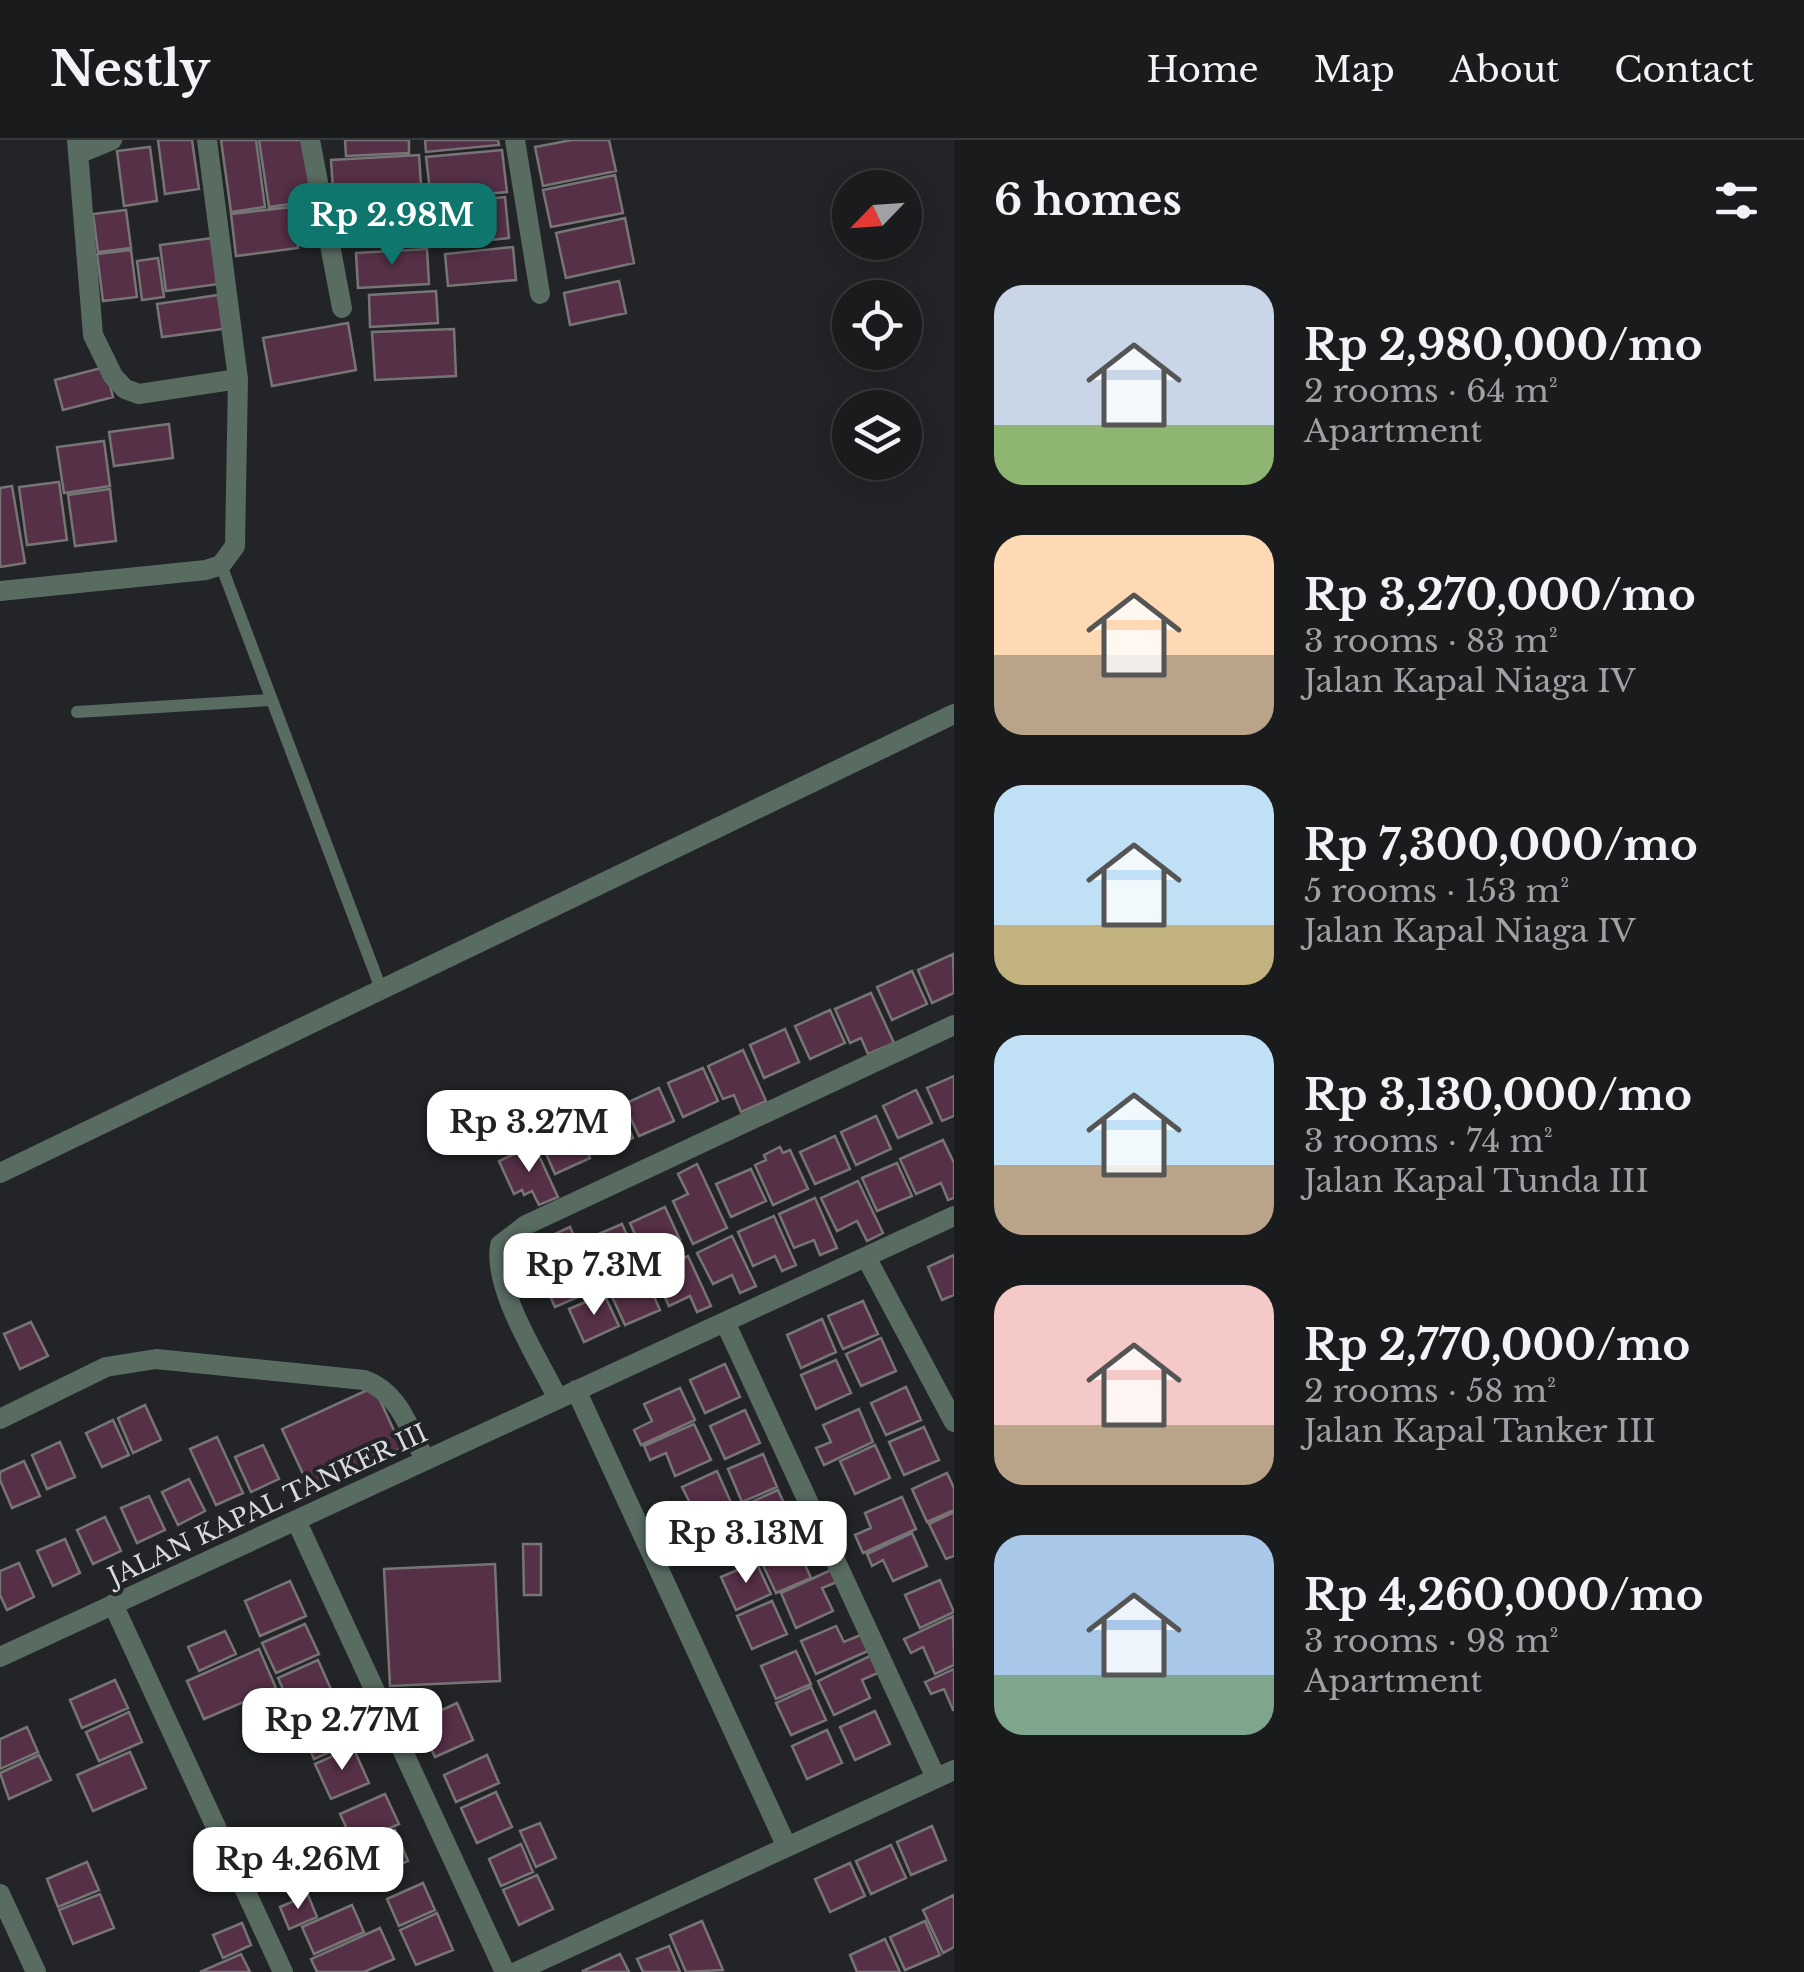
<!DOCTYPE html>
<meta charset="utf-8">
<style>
body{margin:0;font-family:"Libre Baskerville",serif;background:#232426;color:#f1f3f6;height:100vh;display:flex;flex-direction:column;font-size:38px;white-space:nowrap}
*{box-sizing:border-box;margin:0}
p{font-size:32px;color:#9fa1a4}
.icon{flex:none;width:55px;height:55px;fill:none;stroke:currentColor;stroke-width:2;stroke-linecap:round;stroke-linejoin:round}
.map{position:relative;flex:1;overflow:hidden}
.side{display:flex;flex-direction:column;background:#1a1b1d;width:850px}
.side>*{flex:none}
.needle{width:65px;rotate:245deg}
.fabs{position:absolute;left:832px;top:30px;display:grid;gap:20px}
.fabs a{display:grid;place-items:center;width:90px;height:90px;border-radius:50%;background:#1a1b1d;box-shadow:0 5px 25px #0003,0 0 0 2px #38393b;font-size:50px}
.price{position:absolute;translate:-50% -85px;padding:0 22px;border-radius:20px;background:#fff;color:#222;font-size:32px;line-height:65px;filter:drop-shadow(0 2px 5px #0008)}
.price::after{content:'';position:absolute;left:50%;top:60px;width:30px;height:22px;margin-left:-15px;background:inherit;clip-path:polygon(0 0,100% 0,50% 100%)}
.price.active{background:#0f766e;color:#fff}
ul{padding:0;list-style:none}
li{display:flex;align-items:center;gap:30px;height:250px;padding:0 40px}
li span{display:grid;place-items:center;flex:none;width:280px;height:200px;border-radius:30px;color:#555}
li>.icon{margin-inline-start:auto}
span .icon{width:120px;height:120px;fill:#fffc;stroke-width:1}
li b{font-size:42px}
h2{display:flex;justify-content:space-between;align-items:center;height:120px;padding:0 40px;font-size:42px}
header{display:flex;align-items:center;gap:60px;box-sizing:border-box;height:140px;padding:0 50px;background:#1a1b1d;border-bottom:2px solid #38393b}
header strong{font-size:48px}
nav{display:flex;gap:55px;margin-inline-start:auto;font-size:35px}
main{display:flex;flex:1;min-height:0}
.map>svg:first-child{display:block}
.building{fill:#563047;stroke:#777475;stroke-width:2.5}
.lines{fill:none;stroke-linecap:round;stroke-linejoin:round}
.service{stroke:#586c62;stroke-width:12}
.minor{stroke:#586c62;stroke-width:20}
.tertiary{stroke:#586c62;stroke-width:20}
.labels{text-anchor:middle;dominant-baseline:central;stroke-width:8;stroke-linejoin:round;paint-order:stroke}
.street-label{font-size:25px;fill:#d9dadb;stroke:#232427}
</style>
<header>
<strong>Nestly</strong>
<nav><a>Home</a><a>Map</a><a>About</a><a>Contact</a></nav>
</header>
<main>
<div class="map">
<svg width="954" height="1832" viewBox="0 0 954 1832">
<rect width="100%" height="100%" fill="#232427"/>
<path class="building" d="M158,0H192L199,49L165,54Z
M221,0H256L265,67L231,72Z
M259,0H304L312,61L269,67Z
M345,0H409V13L346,16Z
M425,0H498L499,5L426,12Z
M572,0H609L616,31L543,46L535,7Z
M150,7L157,61L124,66L117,11Z
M502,10L507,52L431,59L426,17Z
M419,15L422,59L334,64L331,20Z
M615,35L623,73L551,87L543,50Z
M505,57L509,98L441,105L437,64Z
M425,62L428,101L356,105L353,66Z
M292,67L298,108L236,116L231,74Z
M126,70L131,108L98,112L93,74Z
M625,78L634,123L566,138L556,93Z
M213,98L219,144L166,151L160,105Z
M513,107L516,140L448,146L445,114Z
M427,109L429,144L358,148L356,113Z
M131,110L137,157L103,161L97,114Z
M158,118L164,157L142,160L137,121Z
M619,141L626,173L570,185L564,153Z
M436,151L438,183L370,187L369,155Z
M218,155L223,189L162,197L157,164Z
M348,183L356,230L272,246L263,198Z
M454,189L456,236L375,240L372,192Z
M105,227L113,257L63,270L55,240Z
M169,284L173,318L114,326L109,292Z
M104,301L110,346L64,353L57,307Z
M59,342L67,400L27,405L19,347Z
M12,346L25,423L0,427V348Z
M110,349L116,401L75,406L68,355Z
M953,814L954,853L932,863L918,830Z
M912,831L927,864L892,880L877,847Z
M871,853L894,903L868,914L861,898L850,903L835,869Z
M830,870L845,903L810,919L795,886Z
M785,889L799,922L764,938L750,905Z
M743,910L766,961L741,972L734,955L723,959L708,926Z
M703,928L718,961L683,977L668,943Z
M954,936V976L942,981L927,948Z
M659,948L674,981L639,996L624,964Z
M916,950L932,983L898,998L883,966Z
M619,965L633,998L598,1014L584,981Z
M876,976L891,1009L856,1025L841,992Z
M576,985L590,1018L555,1034L540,1000Z
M835,996L850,1029L815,1044L800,1012Z
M943,1000L954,1023V1058L948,1060L941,1043L916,1054L900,1019Z
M534,1005L558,1057L539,1065L532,1051L524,1055L522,1050L514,1054L499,1021Z
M780,1007L783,1013L790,1010L808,1049L773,1065L755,1025L766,1020L764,1015Z
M897,1023L912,1056L877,1071L862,1038Z
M697,1024L727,1088L693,1104L673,1061L688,1054L678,1034Z
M751,1029L766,1061L731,1077L716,1044Z
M858,1041L883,1093L867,1101L857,1081L837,1091L821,1058Z
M815,1058L837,1108L820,1115L814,1100L794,1108L779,1074Z
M665,1067L680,1100L645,1116L630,1083Z
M774,1076L796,1125L782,1131L775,1116L753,1126L738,1092Z
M622,1084L637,1117L602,1132L587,1099Z
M570,1087L598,1148L555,1167L537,1128L560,1117L550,1096Z
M732,1096L756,1146L740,1153L732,1135L713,1144L697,1113Z
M954,1115V1155L942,1160L928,1127Z
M688,1116L711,1166L697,1172L690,1156L669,1166L653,1132Z
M645,1136L660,1170L625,1185L610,1152Z
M604,1154L619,1186L584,1202L569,1169Z
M863,1161L878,1194L843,1209L828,1176Z
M822,1179L836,1212L801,1228L787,1195Z
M31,1182L48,1216L20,1229L4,1194Z
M881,1198L896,1231L861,1246L846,1214Z
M836,1220L851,1253L816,1269L801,1235Z
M725,1224L740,1257L705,1273L690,1240Z
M374,1247L402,1308L311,1351L282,1289Z
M906,1247L921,1280L886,1295L871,1263Z
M680,1248L695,1280L641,1305L634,1290L652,1281L644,1264Z
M145,1265L161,1300L133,1313L118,1278Z
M859,1269L873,1302L824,1325L816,1308L831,1302L823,1285Z
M745,1270L760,1303L725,1319L710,1286Z
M113,1280L129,1315L102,1327L86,1293Z
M694,1284L711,1320L675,1336L666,1313L650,1320L644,1306Z
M924,1287L939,1320L904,1335L889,1302Z
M217,1297L243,1353L216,1365L190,1309Z
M60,1302L75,1337L47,1349L32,1315Z
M263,1305L279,1339L251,1352L235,1317Z
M875,1305L890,1338L855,1354L840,1321Z
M763,1314L777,1347L742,1362L728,1329Z
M24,1321L40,1356L12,1368L0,1340V1332Z
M717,1331L733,1367L680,1390L673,1376L692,1367L682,1347Z
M947,1333L954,1348V1370L927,1382L912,1349Z
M189,1339L205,1371L178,1385L162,1352Z
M778,1350L797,1392L755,1411L736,1369Z
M149,1356L165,1390L137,1403L121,1368Z
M902,1357L916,1389L863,1413L855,1395L871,1388L865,1373Z
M733,1372L748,1407L713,1423L705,1406L690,1412L682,1394Z
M954,1372V1416L946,1419L929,1384Z
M105,1377L121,1411L93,1424L77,1390Z
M912,1393L927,1426L893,1441L883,1420L872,1426L867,1414Z
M65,1399L80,1433L53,1446L37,1411Z
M523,1404H541V1455H524Z
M796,1405L811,1438L776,1453L761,1421Z
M756,1422L771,1454L736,1470L721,1437Z
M19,1423L34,1457L7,1470L0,1455V1431Z
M495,1424L500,1541L390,1546L384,1429Z
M831,1430L837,1442L822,1448L833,1471L796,1488L781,1453Z
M940,1440L954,1472L920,1488L905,1455Z
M290,1441L306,1476L260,1496L245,1461Z
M772,1461L787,1494L752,1509L737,1476Z
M953,1476L954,1525L935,1534L923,1507L911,1513L904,1499Z
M305,1484L319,1514L276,1533L262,1503Z
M836,1486L844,1502L863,1494L870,1510L816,1534L801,1501Z
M225,1491L236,1514L199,1531L188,1507Z
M259,1509L276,1548L204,1579L187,1541Z
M796,1511L811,1544L776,1559L761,1526Z
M872,1515L880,1532L862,1540L870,1558L834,1575L818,1541Z
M318,1520L334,1556L294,1574L278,1538Z
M954,1529V1570H953L944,1549L931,1554L925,1542Z
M115,1540L128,1568L82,1588L70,1560Z
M811,1547L826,1580L791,1595L776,1563Z
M457,1563L473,1600L435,1617L418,1581Z
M342,1571L355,1601L314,1619L301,1589Z
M875,1571L890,1604L855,1620L840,1587Z
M129,1572L142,1602L99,1621L86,1592Z
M27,1587L38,1612L0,1629V1599Z
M827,1590L842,1623L807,1639L792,1606Z
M353,1607L369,1643L331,1659L315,1624Z
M130,1612L146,1648L93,1671L77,1635Z
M39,1615L51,1640L9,1659L0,1633Z
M487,1615L499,1643L456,1662L444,1635Z
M496,1652L512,1687L477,1703L461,1668Z
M385,1654L399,1684L354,1704L340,1674Z
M540,1683L556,1718L536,1727L520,1691Z
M932,1686L946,1720L911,1735L897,1702Z
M395,1690L408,1721L381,1734L367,1703Z
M521,1704L533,1732L501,1746L489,1719Z
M891,1705L906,1738L871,1754L856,1721Z
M87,1722L99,1750L58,1767L47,1739Z
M850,1723L865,1756L830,1772L815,1739Z
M537,1735L553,1769L519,1785L503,1750Z
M423,1743L435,1770L399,1786L387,1759Z
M100,1754L114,1788L73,1804L59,1770Z
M308,1755L317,1777L289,1789L280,1767Z
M954,1755V1807L943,1813L923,1770Z
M352,1765L364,1792L314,1814L302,1787Z
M437,1773L453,1810L416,1825L400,1790Z
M702,1781L723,1830L686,1832L670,1795Z
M925,1781L940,1815L905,1830L890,1797Z
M242,1783L251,1805L223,1818L213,1795Z
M380,1788L394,1819L364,1832H317L311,1819Z
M885,1799L900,1832H857L850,1815Z
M669,1806L680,1832H643L637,1819Z
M241,1814L250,1832H200Z
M620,1814L629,1832H584L583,1831Z"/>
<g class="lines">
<path class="service" d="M221,425L381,849
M77,572L270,560"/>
<path class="minor" d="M77,0L93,195L113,236L125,249L139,254L238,239
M310,0L342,168
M515,0L540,154
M78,14L112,0
M0,451L206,430L221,425L235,406L238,239L207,0
M866,1117L954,1282
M725,1182L936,1638
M576,1250L787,1707
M558,1259C538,1218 493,1150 500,1105L526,1085L954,885
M0,1279L106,1227L156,1219L364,1240C399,1252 410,1290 425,1320
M296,1380L505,1832
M113,1464L283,1832
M0,1517L954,1076
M0,1754L36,1832
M516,1832L954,1630"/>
<path class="tertiary" d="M0,1033L954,574"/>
</g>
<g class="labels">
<g class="street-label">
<text transform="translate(268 1365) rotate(-25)">JALAN KAPAL TANKER III</text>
</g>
</g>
</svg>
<div class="fabs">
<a><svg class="needle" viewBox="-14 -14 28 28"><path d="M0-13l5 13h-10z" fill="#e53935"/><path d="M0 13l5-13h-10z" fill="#9fa1a4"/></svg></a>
<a><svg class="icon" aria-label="locate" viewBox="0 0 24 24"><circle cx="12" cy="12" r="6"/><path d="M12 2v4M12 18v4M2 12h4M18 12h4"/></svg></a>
<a><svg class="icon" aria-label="layers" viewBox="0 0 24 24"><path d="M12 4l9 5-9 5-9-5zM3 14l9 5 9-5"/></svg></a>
</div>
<b class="price active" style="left:392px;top:128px">Rp 2.98M</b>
<b class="price" style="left:529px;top:1035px">Rp 3.27M</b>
<b class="price" style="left:594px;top:1178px">Rp 7.3M</b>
<b class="price" style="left:746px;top:1446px">Rp 3.13M</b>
<b class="price" style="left:342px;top:1633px">Rp 2.77M</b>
<b class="price" style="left:298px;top:1772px">Rp 4.26M</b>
</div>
<section class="side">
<h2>6 homes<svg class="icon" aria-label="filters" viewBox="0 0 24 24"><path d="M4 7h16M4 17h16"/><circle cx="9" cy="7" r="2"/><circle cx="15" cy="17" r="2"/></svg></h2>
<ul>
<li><span style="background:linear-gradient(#c9d6e8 70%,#8fb573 0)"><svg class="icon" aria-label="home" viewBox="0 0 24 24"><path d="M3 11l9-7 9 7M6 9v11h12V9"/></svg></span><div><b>Rp 2,980,000/mo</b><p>2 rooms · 64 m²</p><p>Apartment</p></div></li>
<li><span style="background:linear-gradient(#ffd9b3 60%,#b9a48a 0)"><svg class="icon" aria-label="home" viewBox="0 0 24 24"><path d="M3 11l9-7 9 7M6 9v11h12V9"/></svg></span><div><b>Rp 3,270,000/mo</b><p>3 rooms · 83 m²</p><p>Jalan Kapal Niaga IV</p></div></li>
<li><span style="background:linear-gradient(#bfe0f5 70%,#c2b280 0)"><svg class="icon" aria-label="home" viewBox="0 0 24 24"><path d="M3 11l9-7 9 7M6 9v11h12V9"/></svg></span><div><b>Rp 7,300,000/mo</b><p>5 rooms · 153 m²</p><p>Jalan Kapal Niaga IV</p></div></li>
<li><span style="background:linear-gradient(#bfe0f5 65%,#b9a48a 0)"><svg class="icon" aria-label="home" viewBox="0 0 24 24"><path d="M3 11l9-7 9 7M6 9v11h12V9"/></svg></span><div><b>Rp 3,130,000/mo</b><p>3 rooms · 74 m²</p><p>Jalan Kapal Tunda III</p></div></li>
<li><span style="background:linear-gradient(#f6c9c9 70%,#b9a48a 0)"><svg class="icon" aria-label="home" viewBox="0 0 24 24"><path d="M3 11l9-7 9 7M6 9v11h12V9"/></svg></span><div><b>Rp 2,770,000/mo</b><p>2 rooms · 58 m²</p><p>Jalan Kapal Tanker III</p></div></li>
<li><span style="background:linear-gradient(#a9c7e8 70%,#7fa58c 0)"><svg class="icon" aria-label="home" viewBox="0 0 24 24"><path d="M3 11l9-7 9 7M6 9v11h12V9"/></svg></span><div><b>Rp 4,260,000/mo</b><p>3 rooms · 98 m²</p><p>Apartment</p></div></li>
</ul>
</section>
</main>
